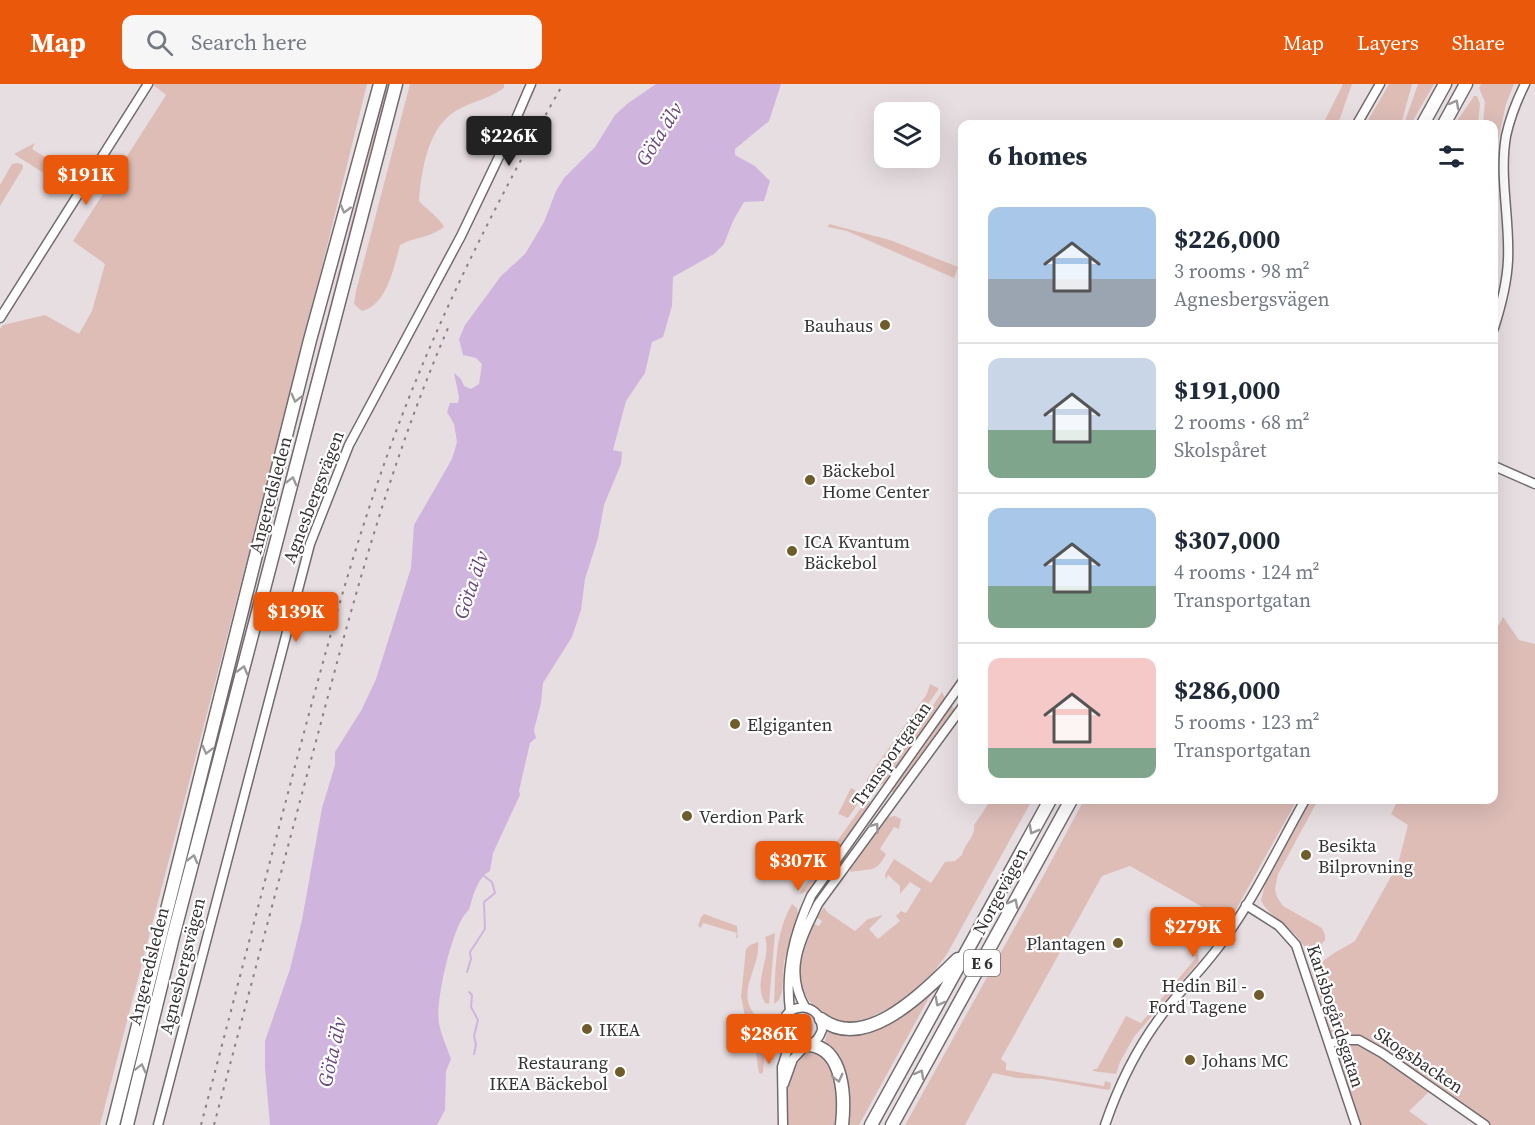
<!DOCTYPE html>
<meta charset="utf-8">
<style>
body{margin:0;font-family:"Source Serif 4",serif;background:#f6f6f7;color:#1f2937;height:100vh;display:flex;flex-direction:column;font-size:22px;white-space:nowrap}
*{box-sizing:border-box;margin:0}
p{font-size:20px;color:#747a83}
.icon{flex:none;width:33px;height:33px;fill:none;stroke:currentColor;stroke-width:2;stroke-linecap:round;stroke-linejoin:round}
.map{position:relative;flex:1;overflow:hidden}
.panel{position:absolute;left:958px;top:36px;width:540px;height:684px;display:flex;flex-direction:column;background:#fff;border-radius:12px;box-shadow:0 6px 24px #0002}
.panel>*{flex:none}
.fabs{position:absolute;left:874px;top:18px;display:grid;gap:12px}
.fabs a{display:grid;place-items:center;width:66px;height:66px;border-radius:12px;background:#fff;box-shadow:0 6px 24px #0002;font-size:30px}
.price{position:absolute;translate:-50% -51px;padding:0 14px;border-radius:6px;background:#ea580c;color:#fff;font-size:20px;line-height:39px;filter:drop-shadow(0 2px 3px #0008)}
.price::after{content:'';position:absolute;left:50%;top:36px;width:18px;height:14px;margin-left:-9px;background:inherit;clip-path:polygon(0 0,100% 0,50% 100%)}
.price.selected{background:#222;color:#fff}
ul{padding:0;list-style:none}
li{display:flex;align-items:center;gap:18px;height:150px;padding:0 30px}
li+li{border-top:2px solid #e0e1e3}
li span{display:grid;place-items:center;flex:none;width:168px;height:120px;border-radius:12px;color:#555}
li>.icon{margin-inline-start:auto}
span .icon{width:72px;height:72px;fill:#fffc;stroke-width:1}
li b{font-size:26px}
h2{display:flex;justify-content:space-between;align-items:center;height:72px;padding:0 30px;font-size:26px}
header{display:flex;align-items:center;gap:36px;box-sizing:border-box;height:84px;padding:0 30px;background:#ea580c;color:#fff}
header strong{font-size:28px}
nav{display:flex;gap:33px;margin-inline-start:auto;font-size:21px}
.search{width:420px;height:54px;background:#f6f6f7;display:flex;align-items:center;gap:15px;box-sizing:border-box;padding:0 21px;border-radius:12px;color:#747a83;font-size:22px}
.map>svg:first-child{display:block}
.green{fill:#debdb7}
.water{fill:#cfb5de}
.lines{fill:none;stroke-linecap:round;stroke-linejoin:round}
.stream{stroke:#cfb5de;stroke-width:2}
.minor-casing{stroke:#726b6e;stroke-width:11}
.highway-casing{stroke:#726b6e;stroke-width:15}
.minor{stroke:#fff;stroke-width:8}
.highway{stroke:#fff;stroke-width:12}
.rail{stroke:#878284;stroke-width:2;stroke-dasharray:3 6;stroke-linecap:butt}
.oneway{stroke:#9a9899}
.poi-dot{fill:#6f5c2b;stroke:#fff;stroke-width:2}
.labels{text-anchor:middle;dominant-baseline:central;stroke-width:4.5;stroke-linejoin:round;paint-order:stroke}
.shield{fill:#fff;stroke:#727070;stroke-width:1.5}
.shield-label{font-size:16px;font-weight:bold;fill:#353233}
.poi-label{font-size:18px;fill:#353233;stroke:#fff;text-anchor:start}
.street-label{font-size:18px;fill:#353233;stroke:#fff}
.water-label{font-size:20px;font-style:italic;fill:#69467a;stroke:#fff}
</style>
<header>
<strong>Map</strong>
<div class="search"><svg class="icon" aria-label="search" viewBox="0 0 24 24"><circle cx="10" cy="10" r="6"/><path d="M15 15l6 6"/></svg>Search here</div>
<nav><a>Map</a><a>Layers</a><a>Share</a></nav>
</header>
<div class="map">
<svg width="1535" height="1041" viewBox="0 0 1535 1041">
<rect width="100%" height="100%" fill="#e7dee1"/>
<path class="green" d="M152,0H367L300,272L100,1041H0V245L3,241L45,231L79,250L92,227L105,180L73,157L166,11Z
M387,0H390L140,964L139,963Z
M410,0H504V4C488,16 466,18 450,31C427,49 421,90 419,117C427,126 438,132 444,143C430,154 414,153 400,161C394,183 387,221 362,227L354,220L356,207Z
M1343,0H1352L1338,40H1323Z
M1389,0H1412L1402,37L1400,40H1366Z
M1418,0H1434L1411,40H1404Z
M1481,0H1514L1506,20L1497,61H1494V40H1483L1485,18L1479,4Z
M1474,12H1477L1480,20L1478,40H1455Z
M35,59L32,65L58,81L48,88H42L14,70Z
M17,79L22,80L23,84L0,122V101L12,80Z
M829,140L890,156L958,183L954,194L847,147L828,143Z
M1503,533L1519,556L1535,560V1041H1481L1431,1006L1409,1027L1428,1041H1361L1311,886L1334,869L1355,857L1398,780L1408,741L1391,730L1398,716H1494V550Z
M930,600L938,604V606L871,701H867V695L927,610Z
M942,608L945,614L944,620L887,698L876,703Z
M951,621L954,625L953,627L896,707L894,709L890,707Z
M851,704L864,711L848,734L838,730Z
M868,714L871,721L865,727L809,807L799,810Z
M991,716H1032L947,870L924,901L921,900L895,921L869,934L844,940L826,932L809,917L799,899L798,891L801,869L814,840L819,842L822,837L817,834L824,823L827,828L855,847L868,835L883,831L869,845L878,855L900,837L896,832L901,827L906,829L921,805L910,798L900,810V802L888,791L886,796L885,790L894,775L931,799L945,778L955,777L962,771C964,760 976,752 974,741Z
M1084,716H1297L1234,829L1212,858L1200,855L1216,832L1213,829L1130,782L1102,792L1001,975L1006,979V986L1104,1002L1105,997L1111,999L1110,1005L1108,1006L1043,995L1017,994L993,989L965,1041H905L1041,796Z
M1311,716H1318L1278,790L1275,805L1277,813L1283,822L1322,844L1325,851V856L1320,862L1312,865C1304,864 1302,859 1298,854C1288,841 1266,830 1261,816L1265,801Z
M895,732L901,735L899,745L894,743L880,765L886,770C876,790 870,784 851,788L850,786L888,733Z
M792,820L797,824L798,830L784,877L782,908L779,916L774,920C776,886 774,851 792,820Z
M704,830L737,842L738,854H736L737,849L703,839L701,844L698,842L701,833Z
M775,849L769,920L765,919C752,897 772,875 765,853Z
M758,858C761,884 735,907 755,931L747,943L741,912L746,865L750,861Z
M1192,860L1198,867L1199,877L1134,953L1120,978L1116,990L1093,987L1094,985H1097L1126,932L1141,939L1195,875Z
M937,899L859,1041H847L846,1001L836,968L825,957L828,946L848,953L878,943L908,927L924,915Z
M791 943a11 11 0 1 1 22 0a11 11 0 1 1-22 0Z
M757,937L767,938L763,988L761,990L759,989L752,945Z
M808,967C840,964 837,1020 838,1041H788C787,1017 782,981 808,967Z"/>
<path class="water" d="M656,0H781L769,37L735,65V71L755,82L770,97L764,117L744,118L733,137L724,160L714,170L673,193L672,222L663,253L652,258L645,289L626,317L613,366L622,368L621,380L604,421L598,454L585,495L581,526L572,553L543,599L541,619L534,646L536,654L530,659L519,707L520,711L493,769L490,787C477,794 473,812 469,826C453,837 435,919 439,939C441,951 447,963 451,975L446,987L445,1026L437,1041H270L265,984V957L290,885L302,836L322,724L335,681V668L362,625L376,595L411,484L414,441L452,375L457,358L454,340L447,328L450,319H458L459,313L454,289L461,295L464,302L471,305L479,300L482,280L476,274L463,271L459,255L465,241L501,192L525,170L544,138L556,107L564,94L595,63L615,31L627,20Z"/>
<g class="lines">
<path class="stream" d="M467,888L471,875L470,868L485,845L484,818L495,809L492,798L484,792
M469,908L472,911L471,923L478,936L474,952L476,961L474,970"/>
<g class="minor-casing">
<path id="minor" d="M1357,40L1380,0
M0,234L148,0
M1494,244C1501,222 1507,200 1508,176C1510,135 1499,93 1506,52C1510,34 1517,16 1525,0
M1494,382L1535,400
M1246,821L1279,842L1296,861L1356,1041
M805,923C784,886 801,855 818,820L963,622
M790,927C807,918 822,928 822,946C810,981 764,952 790,927C785,885 794,850 811,812L963,597
M1329,960L1343,956H1359L1382,969L1485,1041
M784,1000L793,975L805,962
M158,1041L310,460L349,361L461,152L506,58L531,0
M783,1041L782,983L790,958
M1105,1041C1119,1000 1137,963 1164,928C1183,903 1207,881 1225,854C1256,811 1279,762 1305,716"/>
</g>
<g class="highway-casing">
<path id="highway" d="M1423,40L1445,0
M1444,40L1466,0
M821,935C867,970 927,904 958,875
M810,961C844,965 845,1014 842,1041
M113,1041L310,256L380,0
M127,1041L173,853L396,0
M871,1041L1050,716
M892,1041L1071,716"/>
</g>
<use href="#minor" class="minor"/>
<use href="#highway" class="highway"/>
<path class="rail" d="M201,1041C232,923 263,804 294,686C323,577 352,467 391,361C437,235 497,116 563,0
M214,1041C249,909 284,777 319,646C355,510 392,374 448,244"/>
</g>
<defs><path id="oneway-chevron" d="M-2-3.5L2.5 0L-2 3.5" fill="none" stroke-width="1.6" stroke-linecap="round" stroke-linejoin="round" transform="scale(1.5)"/></defs>
<g class="oneway">
<use href="#oneway-chevron" transform="translate(1455 20) rotate(-61)"/>
<use href="#oneway-chevron" transform="translate(345 125) rotate(105)"/>
<use href="#oneway-chevron" transform="translate(296 314) rotate(104)"/>
<use href="#oneway-chevron" transform="translate(292 397) rotate(-75)"/>
<use href="#oneway-chevron" transform="translate(243 586) rotate(-75)"/>
<use href="#oneway-chevron" transform="translate(207 666) rotate(104)"/>
<use href="#oneway-chevron" transform="translate(875 743) rotate(-53)"/>
<use href="#oneway-chevron" transform="translate(1033 746) rotate(119)"/>
<use href="#oneway-chevron" transform="translate(193 775) rotate(-75)"/>
<use href="#oneway-chevron" transform="translate(1014 819) rotate(-62)"/>
<use href="#oneway-chevron" transform="translate(939 918) rotate(119)"/>
<use href="#oneway-chevron" transform="translate(141 984) rotate(-76)"/>
<use href="#oneway-chevron" transform="translate(920 990) rotate(-61)"/>
<use href="#oneway-chevron" transform="translate(838 994) rotate(76)"/>
</g>
<g class="poi-dot">
<circle cx="885" cy="241" r="6"/>
<circle cx="810" cy="396" r="6"/>
<circle cx="792" cy="467" r="6"/>
<circle cx="735" cy="640" r="6"/>
<circle cx="687" cy="732" r="6"/>
<circle cx="1306" cy="771" r="6"/>
<circle cx="1118" cy="859" r="6"/>
<circle cx="1259" cy="911" r="6"/>
<circle cx="587" cy="945" r="6"/>
<circle cx="1190" cy="976" r="6"/>
<circle cx="620" cy="988" r="6"/>
</g>
<g class="labels">
<rect class="shield" x="964" y="866" width="36" height="26" rx="4.5"/>
<g class="shield-label">
<text x="982" y="879">E 6</text>
</g>
<g class="poi-label">
<text x="873" y="241" text-anchor="end">Bauhaus</text>
<text x="822" y="386">Bäckebol<tspan x="822" dy="21">Home Center</tspan></text>
<text x="804" y="457">ICA Kvantum<tspan x="804" dy="21">Bäckebol</tspan></text>
<text x="747" y="640">Elgiganten</text>
<text x="699" y="732">Verdion Park</text>
<text x="1318" y="761">Besikta<tspan x="1318" dy="21">Bilprovning</tspan></text>
<text x="1106" y="859" text-anchor="end">Plantagen</text>
<text x="1247" y="901" text-anchor="end">Hedin Bil -<tspan x="1247" dy="21">Ford Tagene</tspan></text>
<text x="599" y="945">IKEA</text>
<text x="1202" y="976">Johans MC</text>
<text x="608" y="978" text-anchor="end">Restaurang<tspan x="608" dy="21">IKEA Bäckebol</tspan></text>
</g>
<g class="street-label">
<text transform="translate(270 411) rotate(-75)">Angeredsleden</text>
<text transform="translate(313 413) rotate(-69)">Agnesbergsvägen</text>
<text transform="translate(891 670) rotate(-55)">Transportgatan</text>
<text transform="translate(1000 807) rotate(-62)">Norgevägen</text>
<text transform="translate(148 882) rotate(-76)">Angeredsleden</text>
<text transform="translate(182 882) rotate(-76)">Agnesbergsvägen</text>
<text transform="translate(1336 932) rotate(72)">Karlsbogårdsgatan</text>
<text transform="translate(1419 976) rotate(34)">Skogsbacken</text>
</g>
<g class="water-label">
<text transform="translate(659 50) rotate(-58)">Göta älv</text>
<text transform="translate(471 501) rotate(-71)">Göta älv</text>
<text transform="translate(332 968) rotate(-77)">Göta älv</text>
</g>
</g>
</svg>
<div class="fabs">
<a><svg class="icon" aria-label="layers" viewBox="0 0 24 24"><path d="M12 4l9 5-9 5-9-5zM3 14l9 5 9-5"/></svg></a>
</div>
<b class="price selected" style="left:509px;top:83px">$226K</b>
<b class="price" style="left:86px;top:122px">$191K</b>
<b class="price" style="left:296px;top:559px">$139K</b>
<b class="price" style="left:798px;top:808px">$307K</b>
<b class="price" style="left:1193px;top:874px">$279K</b>
<b class="price" style="left:769px;top:981px">$286K</b>
<section class="panel">
<h2>6 homes<svg class="icon" aria-label="filters" viewBox="0 0 24 24"><path d="M4 7h16M4 17h16"/><circle cx="9" cy="7" r="2"/><circle cx="15" cy="17" r="2"/></svg></h2>
<ul>
<li><span style="background:linear-gradient(#a9c7e8 60%,#9aa5b1 0)"><svg class="icon" aria-label="home" viewBox="0 0 24 24"><path d="M3 11l9-7 9 7M6 9v11h12V9"/></svg></span><div><b>$226,000</b><p>3 rooms · 98 m²</p><p>Agnesbergsvägen</p></div></li>
<li><span style="background:linear-gradient(#c9d6e8 60%,#7fa58c 0)"><svg class="icon" aria-label="home" viewBox="0 0 24 24"><path d="M3 11l9-7 9 7M6 9v11h12V9"/></svg></span><div><b>$191,000</b><p>2 rooms · 68 m²</p><p>Skolspåret</p></div></li>
<li><span style="background:linear-gradient(#a9c7e8 65%,#7fa58c 0)"><svg class="icon" aria-label="home" viewBox="0 0 24 24"><path d="M3 11l9-7 9 7M6 9v11h12V9"/></svg></span><div><b>$307,000</b><p>4 rooms · 124 m²</p><p>Transportgatan</p></div></li>
<li><span style="background:linear-gradient(#f6c9c9 75%,#7fa58c 0)"><svg class="icon" aria-label="home" viewBox="0 0 24 24"><path d="M3 11l9-7 9 7M6 9v11h12V9"/></svg></span><div><b>$286,000</b><p>5 rooms · 123 m²</p><p>Transportgatan</p></div></li>
</ul>
</section>
</div>
